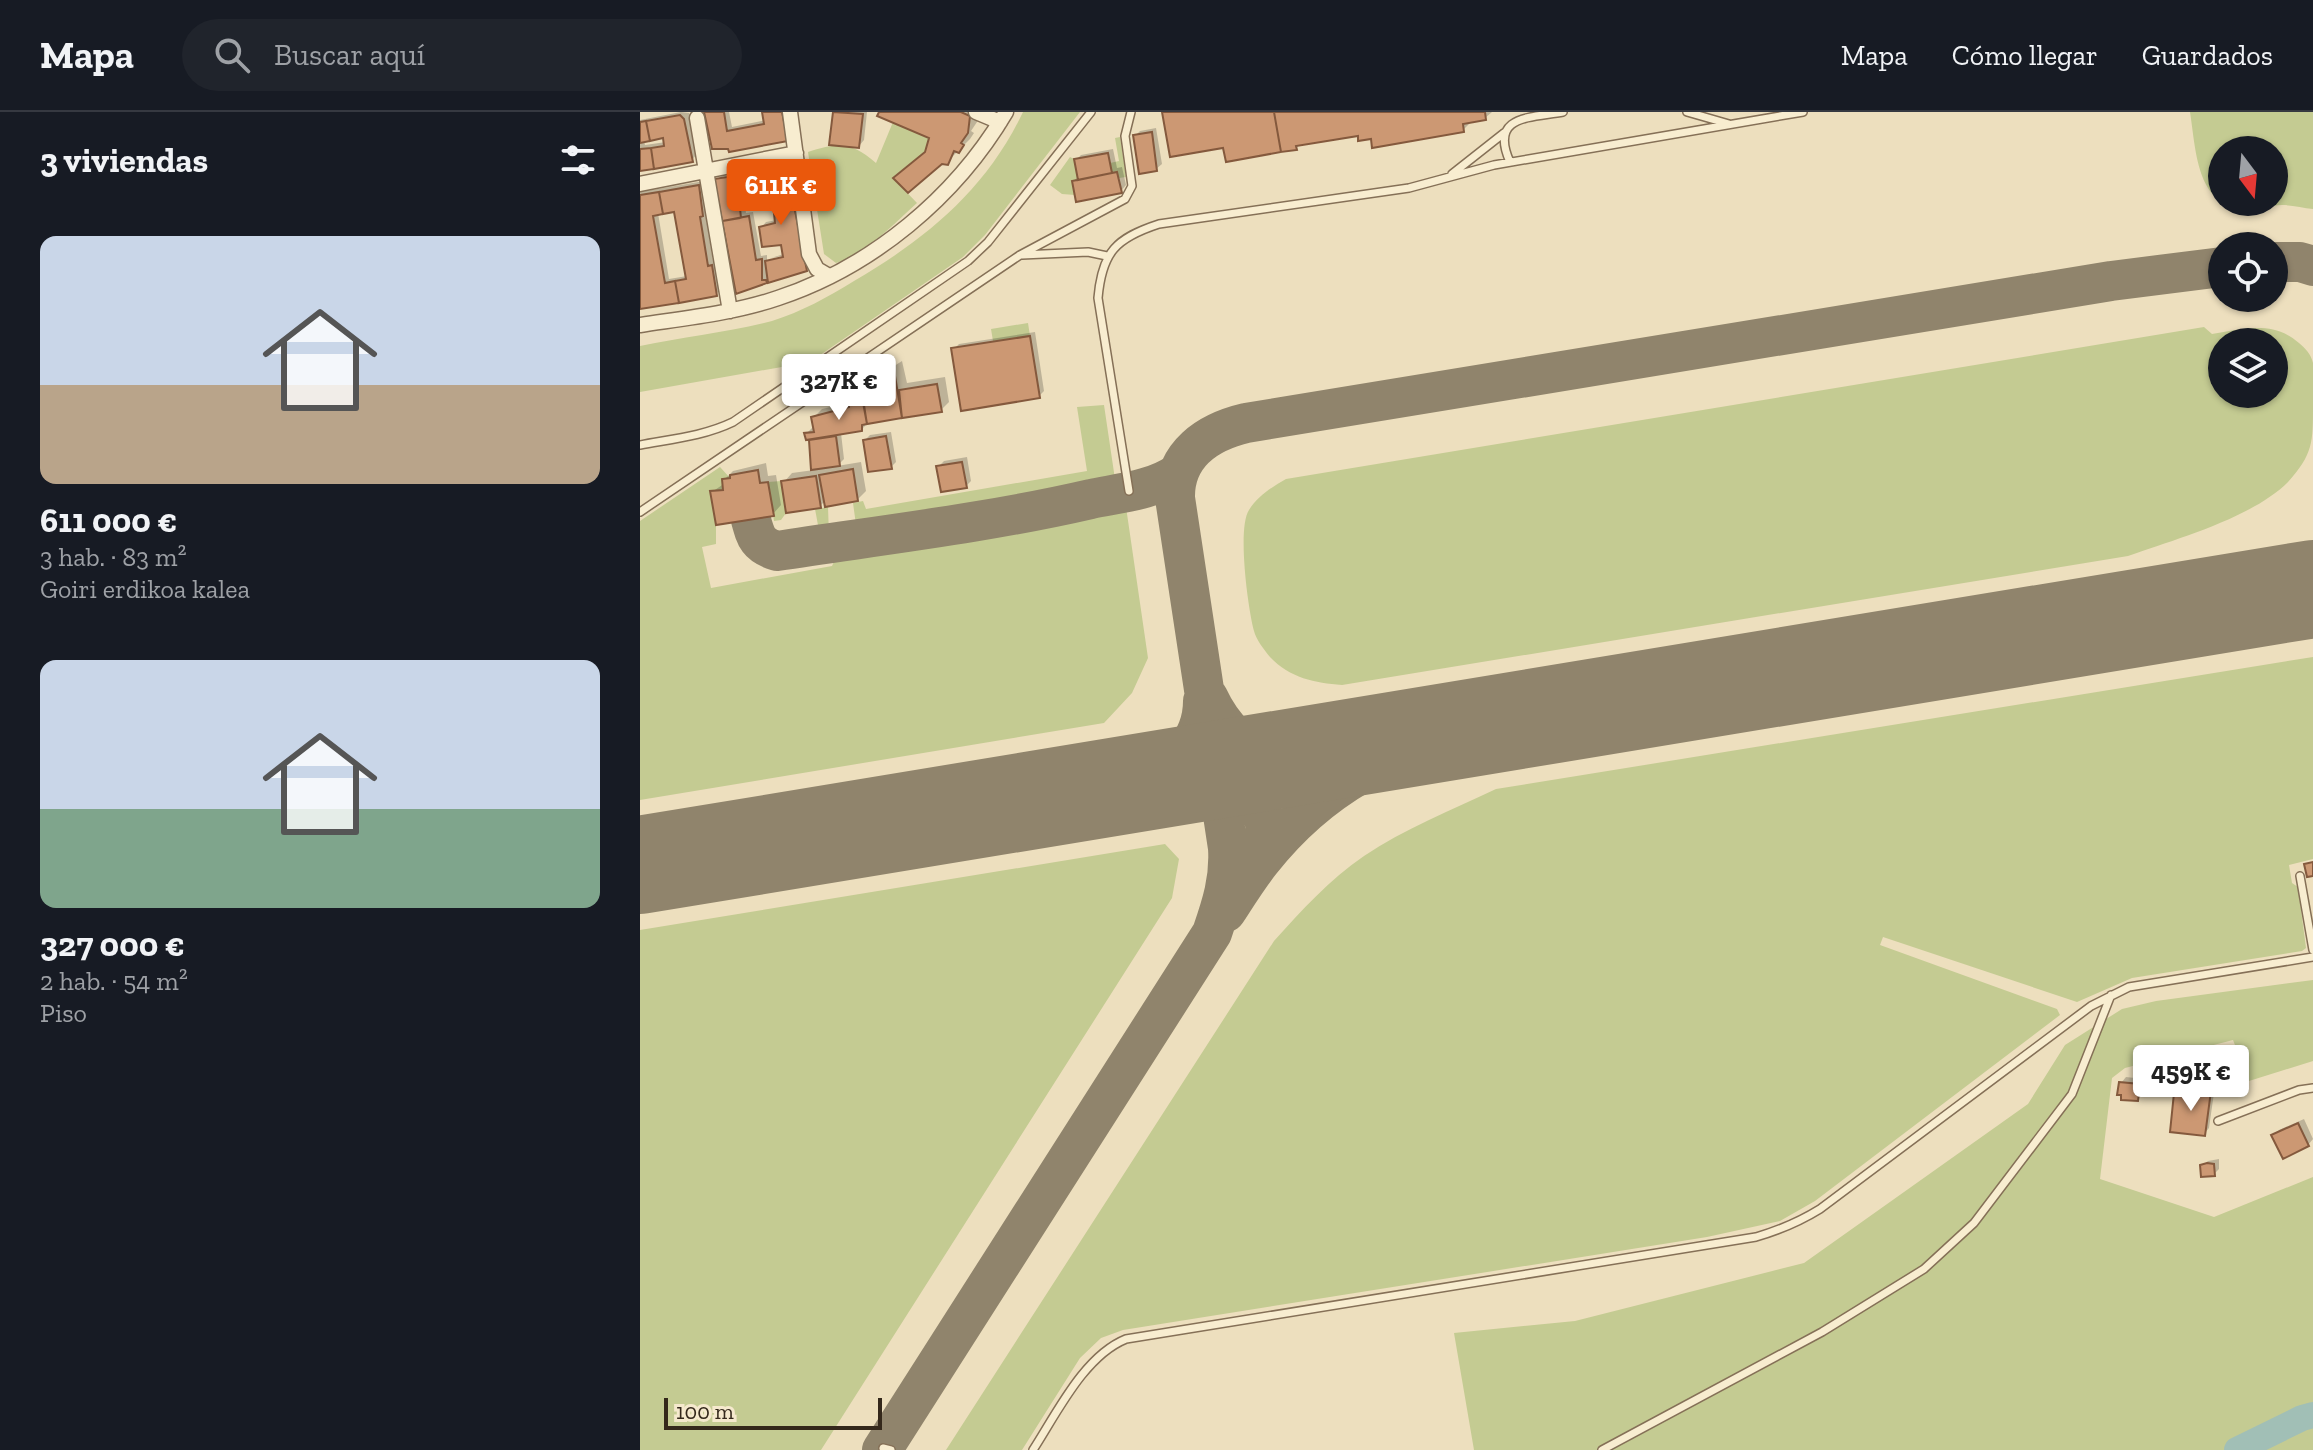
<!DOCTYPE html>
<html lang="es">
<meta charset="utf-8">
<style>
body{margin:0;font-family:"Zilla Slab",serif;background:#20242c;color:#f1f3f6;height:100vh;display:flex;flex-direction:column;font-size:30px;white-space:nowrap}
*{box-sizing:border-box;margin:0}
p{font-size:26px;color:#9ea1a6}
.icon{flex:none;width:44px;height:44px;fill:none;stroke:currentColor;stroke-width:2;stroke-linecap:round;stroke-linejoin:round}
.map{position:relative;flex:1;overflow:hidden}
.side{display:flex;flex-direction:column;background:#171b24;width:640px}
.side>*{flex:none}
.needle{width:52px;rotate:164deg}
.buttons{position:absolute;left:1568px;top:24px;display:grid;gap:16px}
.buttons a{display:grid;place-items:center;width:80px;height:80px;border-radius:50%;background:#171b24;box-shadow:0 2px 6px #0004;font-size:40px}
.scale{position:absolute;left:24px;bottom:20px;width:218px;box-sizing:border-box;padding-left:8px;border:4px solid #34281b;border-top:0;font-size:22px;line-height:28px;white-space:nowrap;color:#34281b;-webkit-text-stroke:6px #f5e9cd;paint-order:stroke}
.price{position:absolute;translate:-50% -68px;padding:0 18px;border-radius:8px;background:#fff;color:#222;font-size:26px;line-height:52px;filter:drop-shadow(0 2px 4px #0008)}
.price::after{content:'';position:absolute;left:50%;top:48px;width:24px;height:18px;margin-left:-12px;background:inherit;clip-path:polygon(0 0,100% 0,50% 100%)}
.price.current{background:#ea580c;color:#fff}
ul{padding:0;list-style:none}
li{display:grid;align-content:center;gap:16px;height:424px;padding:0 40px}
li span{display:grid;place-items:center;height:248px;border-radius:16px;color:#555}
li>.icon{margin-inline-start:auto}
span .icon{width:144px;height:144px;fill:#fffc;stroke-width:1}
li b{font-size:34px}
h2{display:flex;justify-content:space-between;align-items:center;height:96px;padding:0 40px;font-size:34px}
header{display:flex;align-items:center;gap:48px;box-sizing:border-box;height:112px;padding:0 40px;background:#171b24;border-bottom:2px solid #363941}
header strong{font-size:38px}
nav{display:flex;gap:44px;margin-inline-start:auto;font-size:28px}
.search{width:560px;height:72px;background:#20242c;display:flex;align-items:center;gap:20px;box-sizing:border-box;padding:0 28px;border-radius:44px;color:#9ea1a6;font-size:30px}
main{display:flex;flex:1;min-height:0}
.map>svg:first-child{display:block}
.green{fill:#c4cb92;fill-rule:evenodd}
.shadow{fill:#0003;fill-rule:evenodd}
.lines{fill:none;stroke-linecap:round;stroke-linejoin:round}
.river{stroke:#a1bfb6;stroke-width:26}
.taxiway{stroke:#90846c;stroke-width:40}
.runway{stroke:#90846c;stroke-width:98}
.building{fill:#cc9873;stroke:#84593d;stroke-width:2}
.lane-casing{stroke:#857057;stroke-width:10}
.street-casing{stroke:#857057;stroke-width:17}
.lane{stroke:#f8edd0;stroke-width:7}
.street{stroke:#f8edd0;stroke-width:14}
</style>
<header>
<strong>Mapa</strong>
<div class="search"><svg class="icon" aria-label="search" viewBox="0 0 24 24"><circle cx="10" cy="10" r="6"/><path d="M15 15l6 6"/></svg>Buscar aquí</div>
<nav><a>Mapa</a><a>Cómo llegar</a><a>Guardados</a></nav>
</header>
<main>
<section class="side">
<h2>3 viviendas<svg class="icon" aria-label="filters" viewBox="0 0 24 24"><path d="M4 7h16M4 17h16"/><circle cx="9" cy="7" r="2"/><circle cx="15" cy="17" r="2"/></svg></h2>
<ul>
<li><span style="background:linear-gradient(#c9d6e8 60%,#b9a48a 0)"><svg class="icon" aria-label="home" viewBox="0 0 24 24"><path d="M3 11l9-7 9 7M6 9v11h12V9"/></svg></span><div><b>611 000 €</b><p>3 hab. · 83 m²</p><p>Goiri erdikoa kalea</p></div></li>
<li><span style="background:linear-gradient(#c9d6e8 60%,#7fa58c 0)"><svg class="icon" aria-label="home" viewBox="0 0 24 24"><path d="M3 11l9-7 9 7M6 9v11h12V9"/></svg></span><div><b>327 000 €</b><p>2 hab. · 54 m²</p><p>Piso</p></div></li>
</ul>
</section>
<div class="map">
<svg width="1673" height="1338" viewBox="0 0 1673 1338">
<rect width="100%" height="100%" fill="#eddfbe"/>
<path class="green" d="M383,0H440L345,123L323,145L170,250L0,280V234C43,225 89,220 132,209C161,200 188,185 214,169C286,127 346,78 383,0Z
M1550,0H1673V97C1663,96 1652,93 1642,93C1630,93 1618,98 1605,97C1556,95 1556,37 1550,0ZM1582,38H1634V90H1582Z
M253,10L289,26L285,40L253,66L277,91C253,112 227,142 196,151L184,142L168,40C198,30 212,30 236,51Z
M480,25L486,65L479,66L477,60L472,61L470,51L479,49L475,26Z
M430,45L434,47L438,68L432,69L435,83L422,82L410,73Z
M388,211L390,224L353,229L351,217Z
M1564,215L1572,222C1603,217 1633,208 1659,231C1665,236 1671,242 1673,251C1673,263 1673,280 1673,293C1673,331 1673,342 1648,370C1612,406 1536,427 1488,444L702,573C675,571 650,566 630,545C624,538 616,527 614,519C608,497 597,416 609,398C618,384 632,375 646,367ZM1582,230H1634V282H1582Z
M464,293L476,374L347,401L217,420L213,391L223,389L226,397L447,359L437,295Z
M80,355L90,366L82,367L83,378L70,380L76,413V432L62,435L71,476L192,454L199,439L354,414L485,388L508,546L492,581L464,611L0,688V409Z
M141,369L146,401L141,408L134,409L128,370Z
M188,395L189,423L180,424L175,397Z
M1673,545V747L1649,753L1652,771L1658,775L1666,836L1662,839L1492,866L1437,890L1243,825L1240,833L1417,897L1420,903L1175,1089L1140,1109L1067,1125L483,1218L461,1226L440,1246L382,1338H306L634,829C662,798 689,768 724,744C764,717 812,698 856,677Z
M525,732L539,747L532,786L181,1338H0V818Z
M1673,868V949L1609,969L1593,928L1485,956L1472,966L1460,1067L1574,1105L1673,1065V1338H834L814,1221L935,1209L1164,1151L1388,992L1425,933L1482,897L1516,889Z"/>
<path class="shadow" d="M41,0L49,1L57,42L52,48L0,57V8ZM25,24L26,30L5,33L4,28Z
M66,0H89L92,15L126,8L124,0H148L152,22L90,38Z
M195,0H227L224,28L219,34L191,31Z
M240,0H340L339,7L331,19L334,21L330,27L307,50L288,38L292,25Z
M524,0H852L845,6L833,8L823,18L733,25L719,22L660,32L656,36L585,34Z
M516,16L522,52L516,57L495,24L500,19Z
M473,37L477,56L482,55L486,73L481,79L434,69L439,64L436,48L441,43Z
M152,54L171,151L166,157L97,179L77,68L82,63L99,60L103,73L114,71V74L119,69L132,67V61L137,56ZM116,87L135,89L137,108L126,110L121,116L142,130L144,142L131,146L153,142L130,150V147L127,150V143L121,144L113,100L106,101L105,93Z
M64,69L67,97L65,100L73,149H77L81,177L76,182L0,185V80ZM36,98L47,164L29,167L18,101Z
M395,220L404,279L399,284L314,237L319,232Z
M262,249L267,271L305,265L309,290L301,298L229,310L221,318L201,321L204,347L197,354L221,350L226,379L217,388H186L180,394L144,370L152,361L174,358L171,329L175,325L166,322L174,314L173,306L182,297L212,290L224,281L228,271Z
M251,320L256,350L251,355L225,328L230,323Z
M327,345L331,369L326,374L298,355L304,349Z
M126,351L128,364L136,363L141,393L133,402L72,380L85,371L84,368L93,359Z
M1486,965L1504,967L1502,982L1497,987L1481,971Z
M1561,971L1575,974L1569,1016L1564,1022L1536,982L1542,977L1555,979Z
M1664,1007L1673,1027L1668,1033L1634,1024L1639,1018Z
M1579,1047V1057L1574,1062L1562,1054L1568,1049Z"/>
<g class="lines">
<path class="river" d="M1597,1338L1662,1306L1673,1303"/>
<path class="taxiway" d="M1634,150H1660L1673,154
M111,408C116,426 118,433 137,439C242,423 347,411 451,387C480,381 514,378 538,361
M568,585C581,613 606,643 638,645C649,646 660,643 670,643
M560,661C610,667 638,699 620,749
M495,671C532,659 563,631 563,589
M586,800C597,783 608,765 621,749C681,673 752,638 844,614
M242,1338L572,821C582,792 590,767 588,736L535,386C534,342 568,320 606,311L1471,169L1582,155"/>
<path class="runway" d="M0,753L1673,477"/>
</g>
<path class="building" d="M64,0H84L87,19L124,12L122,0H142L148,29L89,40L88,37H72Z
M193,0L223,2L219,36L189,33Z
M239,0H321L330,4L328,21L321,31L324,33L319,41L314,39L308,53L302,52L268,81L253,66L285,40L289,26L237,4Z
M522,0H634L641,40L586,50L583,36L530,45Z
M634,0H845L846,8L823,12L824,20L732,36L731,27L718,29V24L656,34L657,38L641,40Z
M40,3L44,7L53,50L14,57L11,36L24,34L23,26L10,29L6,9Z
M6,9L10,29L0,31V10Z
M512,20L517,59L499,62L493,23Z
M11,36L14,57L0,59V37Z
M468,41L472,61L438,68L434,47Z
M147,58L167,159L128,171L125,149L143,145L141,133L122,135L119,115L135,111L133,92L115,95L111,74L129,71L130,61Z
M477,60L482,81L436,90L432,69Z
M94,64L98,77L109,75L113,93L100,96L101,106L82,109L74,67Z
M59,73L63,104L60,105L68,154L72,153L77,184L39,191L35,169L46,167L34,100L23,102L19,80Z
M19,80L23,102L13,104L25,171L35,169L39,191L0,197V83Z
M109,104L116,148L122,147V168H126L127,171L96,182L82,109Z
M390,224L400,286L321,299L311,236Z
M253,252L262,306L227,312L220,274Z
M297,272L302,300L262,306L259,278Z
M223,287L227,312L222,313V319L166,328L164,321L174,320L171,305L209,295V290Z
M196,324L200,354L171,358L169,328Z
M246,324L252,357L228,360L223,328Z
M322,350L327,376L301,380L296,354Z
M213,357L218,389L185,395L179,363Z
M118,358L120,371L128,370L134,404L76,413L70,379L83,378L82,367L90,366V363Z
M176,364L181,396L146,401L141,369Z
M1673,750V764L1667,765L1664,752Z
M1479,970L1500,972L1498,989L1481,988V983H1477Z
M1554,975L1571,979L1565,1024L1530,1020L1534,981L1551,984Z
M1658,1011L1669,1034L1643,1047L1631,1023Z
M1567,1051L1574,1052L1575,1064L1561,1065L1560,1053Z"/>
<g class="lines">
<g class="lane-casing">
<path id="lane" d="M1047,0L1089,12
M870,50C849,3 890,6 923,0
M812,62L864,21
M382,143L448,140L467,144
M0,333C32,327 64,324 93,310L328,149L348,130L451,0
M489,379L458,186C462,140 476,126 519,112L769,76L854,53L1163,0
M0,400L380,143L485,87L492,74L485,24L491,0
M1660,764L1673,838
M1578,1009L1659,978L1673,976
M243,1336L251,1338
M393,1338C417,1301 444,1244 486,1227L1116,1125C1140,1118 1159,1110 1180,1097L1451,894L1489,875L1673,845
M962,1338L1182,1220L1284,1157L1334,1111L1432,982L1471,883"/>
</g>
<g class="street-casing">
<path id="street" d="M150,0L169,142L177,157L189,164
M336,0L360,10
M57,6L90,199
M0,72L156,41
M0,213C46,206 94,201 138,186C232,155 316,85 366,0"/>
</g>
<use href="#lane" class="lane"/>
<use href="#street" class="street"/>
</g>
</svg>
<div class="buttons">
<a><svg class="needle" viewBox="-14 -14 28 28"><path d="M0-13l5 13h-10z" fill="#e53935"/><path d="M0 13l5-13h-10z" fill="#9ea1a6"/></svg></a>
<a><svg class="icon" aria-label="locate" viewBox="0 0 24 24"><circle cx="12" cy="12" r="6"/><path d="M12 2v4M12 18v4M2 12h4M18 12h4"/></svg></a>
<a><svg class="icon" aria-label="layers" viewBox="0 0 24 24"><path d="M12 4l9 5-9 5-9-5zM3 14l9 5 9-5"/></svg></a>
</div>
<div class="scale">100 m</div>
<b class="price current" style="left:141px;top:115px">611K €</b>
<b class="price" style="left:199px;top:310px">327K €</b>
<b class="price" style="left:1551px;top:1001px">459K €</b>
</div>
</main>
